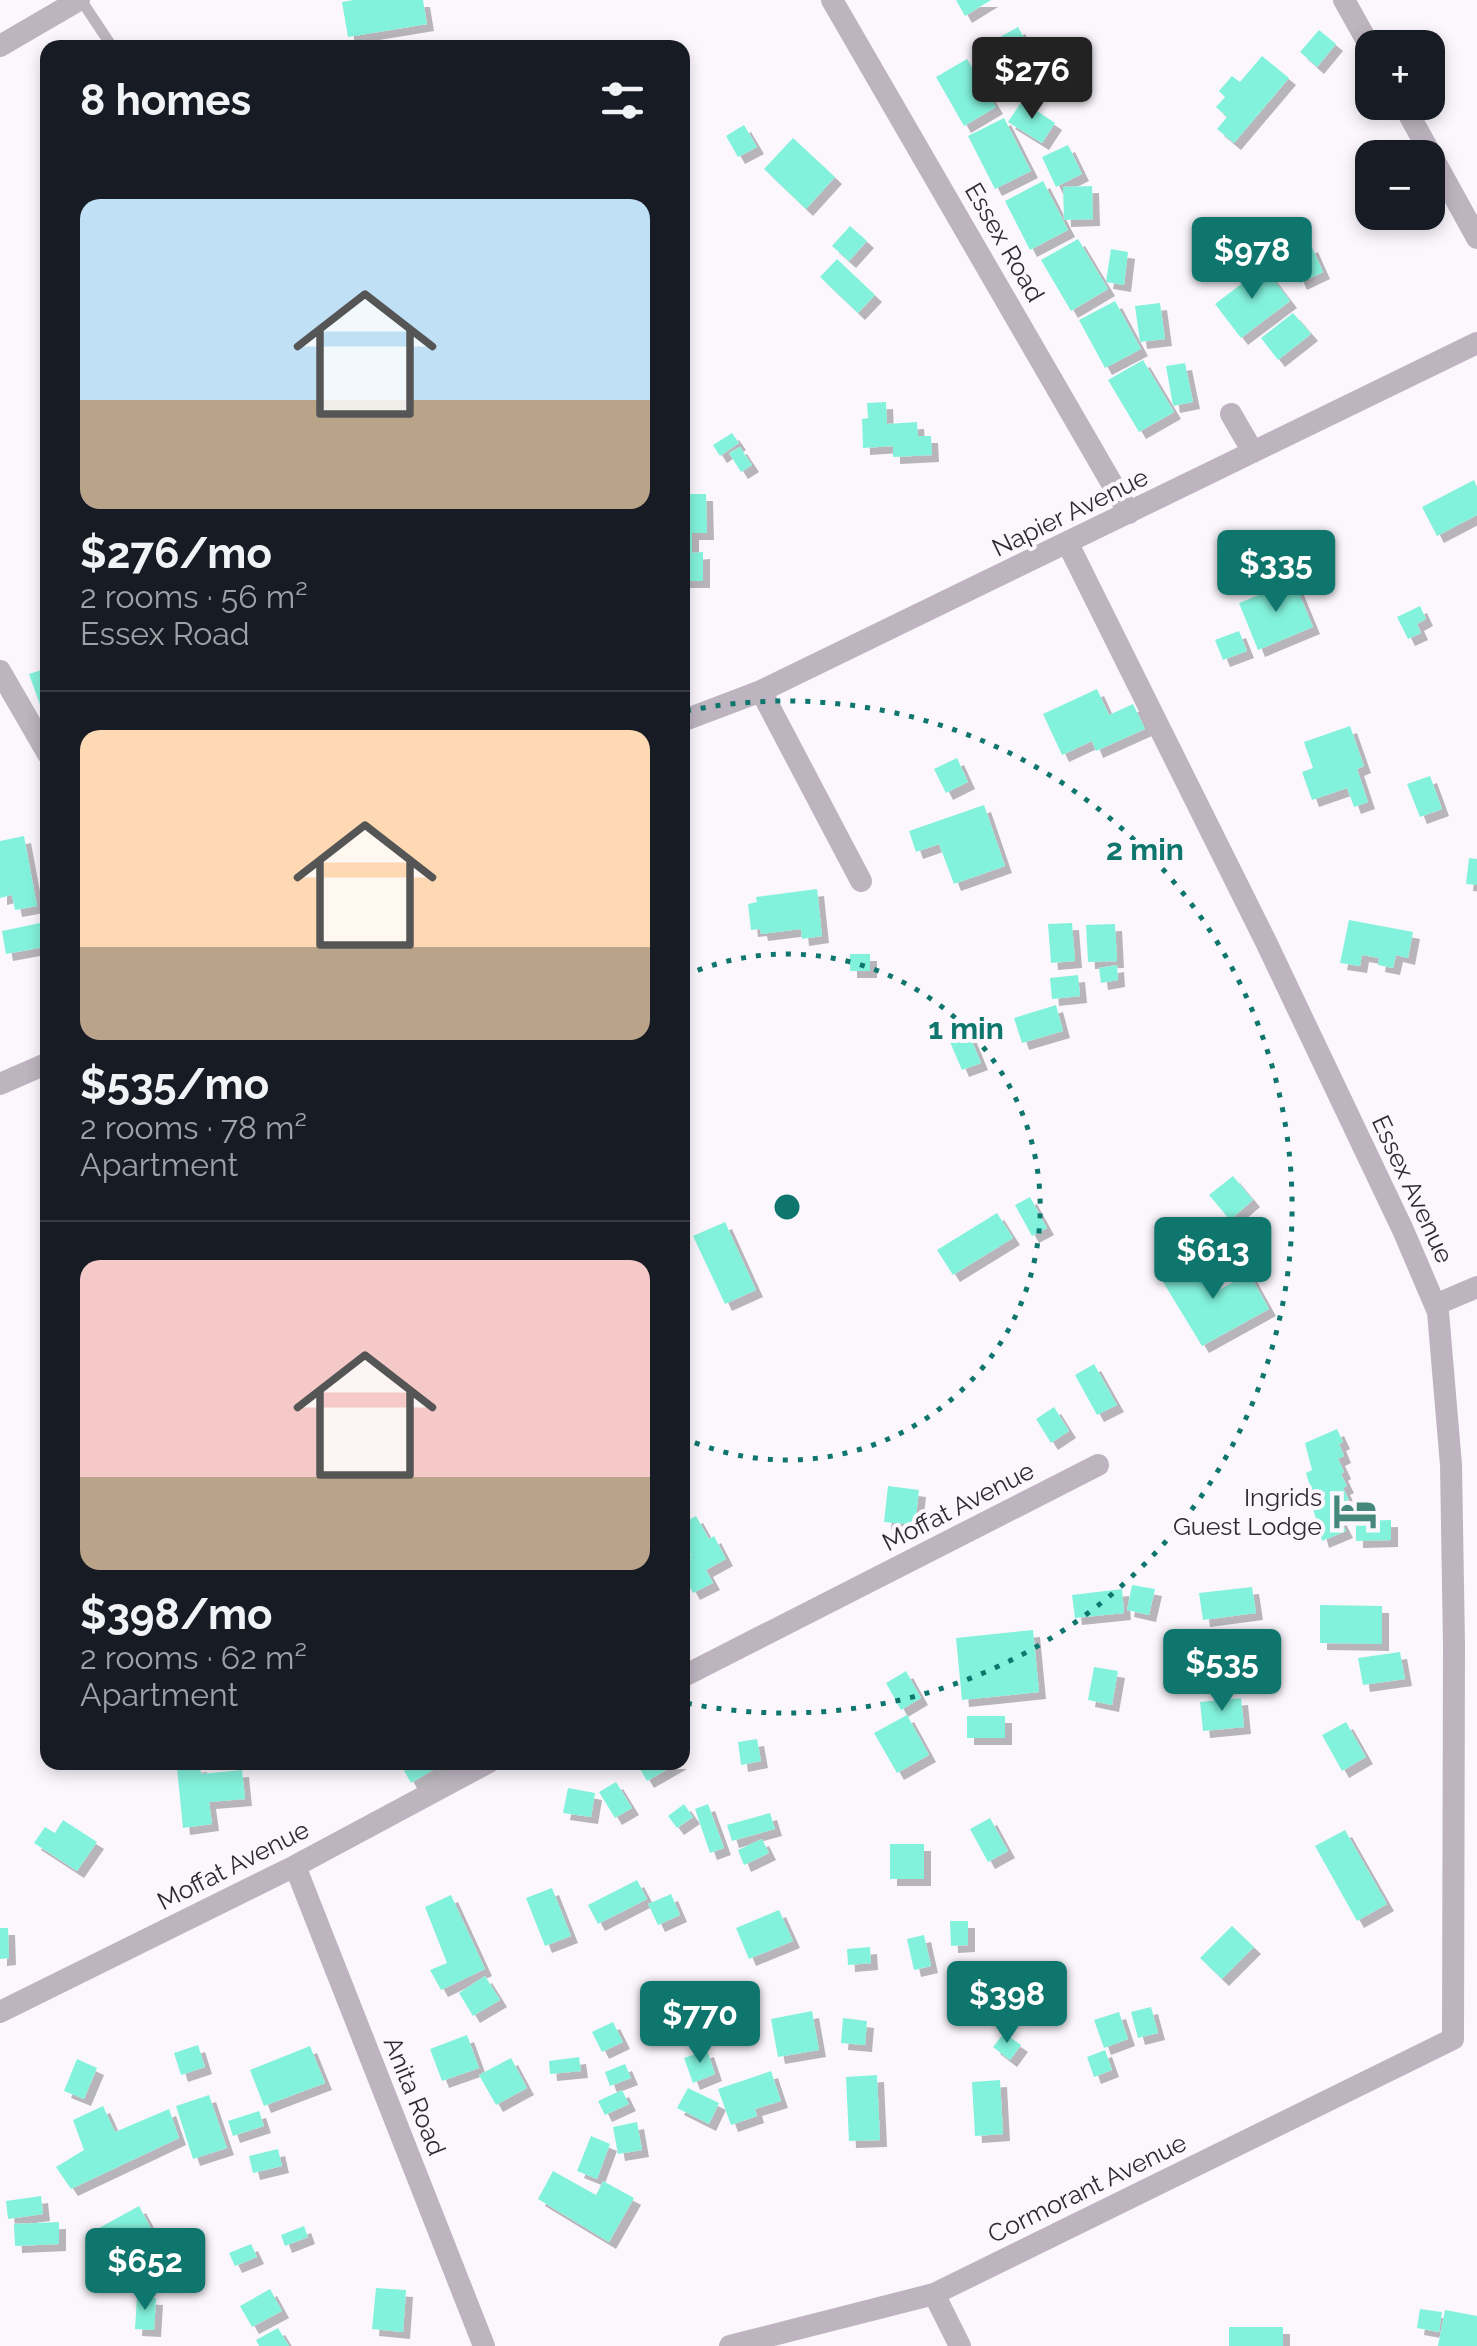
<!DOCTYPE html>
<meta charset="utf-8">
<style>
body{margin:0;font-family:Raleway,sans-serif;background:#242831;color:#f1f3f6;height:100vh;display:flex;flex-direction:column;font-size:38px;white-space:nowrap}
*{box-sizing:border-box;margin:0}
p{font-size:32px;color:#9ea1a6}
.icon{flex:none;width:55px;height:55px;fill:none;stroke:currentColor;stroke-width:2;stroke-linecap:round;stroke-linejoin:round}
.map{position:relative;flex:1;overflow:hidden}
.drawer{position:absolute;left:40px;top:40px;width:650px;height:1730px;display:flex;flex-direction:column;background:#171b24;border-radius:20px;box-shadow:0 5px 15px #0003}
.drawer>*{flex:none}
.fabs{position:absolute;left:1355px;top:30px;display:grid;gap:20px}
.fabs a{display:grid;place-items:center;width:90px;height:90px;border-radius:20px;background:#171b24;box-shadow:0 5px 15px #0003;font-size:50px}
.price{position:absolute;translate:-50% -85px;padding:0 22px;border-radius:10px;background:#0f766e;color:#fff;font-size:32px;line-height:65px;filter:drop-shadow(0 2px 5px #0008)}
.price::after{content:'';position:absolute;left:50%;top:60px;width:30px;height:22px;margin-left:-15px;background:inherit;clip-path:polygon(0 0,100% 0,50% 100%)}
.price.on{background:#222;color:#fff}
ul{padding:0;list-style:none}
li{display:grid;align-content:center;gap:20px;height:530px;padding:0 40px}
li+li{border-top:2px solid #363941}
li span{display:grid;place-items:center;height:310px;border-radius:20px;color:#555}
li>.icon{margin-inline-start:auto}
span .icon{width:180px;height:180px;fill:#fffc;stroke-width:1}
li b{font-size:42px}
h2{display:flex;justify-content:space-between;align-items:center;height:120px;padding:0 40px;font-size:42px}
.map>svg:first-child{display:block}
.building{fill:#83f2dc;filter:url(#shadow)}
.lines{fill:none;stroke-linecap:round;stroke-linejoin:round}
.lane{stroke:#bdb4c0;stroke-width:11}
.street{stroke:#bdb4c0;stroke-width:22}
.ring{fill:none;stroke:#0f766e;stroke-width:5;stroke-dasharray:5 10}
.labels{text-anchor:middle;dominant-baseline:central;stroke-width:8;stroke-linejoin:round;paint-order:stroke}
.street-label{font-size:25px;fill:#312934;stroke:#fbf7fd}
.poi-label{font-size:25px;fill:#312934;stroke:#fbf7fd;text-anchor:end}
.centre{fill:#0f766e;stroke:#fbf7fd;stroke-width:5}
.ring-label{font-size:30px;text-anchor:middle;font-weight:bold;fill:#0f766e;stroke:#fbf7fd;stroke-width:8;stroke-linejoin:round;paint-order:stroke}
</style>
<div class="map">
<svg width="1477" height="2346" viewBox="0 0 1477 2346">
<defs>
<filter id="shadow"><feDropShadow dx="7" dy="7" stdDeviation="0" flood-color="#0004"/></filter>
</defs>
<rect width="100%" height="100%" fill="#fbf7fd"/>
<path class="building" d="M354,0H423L427,24L348,37L342,2Z
M956,0H991L965,16Z
M1018,27L1037,61L1012,75L993,41Z
M1319,30L1336,44L1317,67L1300,52Z
M1262,56L1289,78L1234,143L1217,129L1227,117L1216,107L1225,97L1219,91L1232,76L1240,82Z
M967,59L996,107L964,126L936,77Z
M1022,101L1055,123L1042,143L1008,122Z
M1004,118L1031,171L995,189L968,136Z
M744,125L757,147L738,157L726,136Z
M793,138L835,177L806,209L764,169Z
M1068,145L1082,174L1056,187L1042,157Z
M1043,181L1068,230L1030,250L1005,201Z
M1092,186L1093,219L1064,220L1063,187Z
M850,226L867,241L849,261L832,246Z
M1078,239L1108,289L1071,311L1041,260Z
M1311,245L1323,272L1300,283L1288,256Z
M1111,249L1128,252L1124,285L1106,282Z
M837,259L875,295L858,313L820,277Z
M1264,267L1290,301L1241,338L1215,304Z
M1115,301L1141,349L1105,368L1079,320Z
M1160,303L1165,339L1140,342L1135,306Z
M1293,313L1311,334L1278,360L1261,338Z
M1143,360L1174,412L1139,432L1108,380Z
M1185,363L1193,402L1173,406L1166,366Z
M886,402L887,424L917,422L918,436H931L932,455L893,457V446L863,448L862,419L868,418L867,403Z
M732,433L739,443L720,456L713,445Z
M740,447L752,465L741,472L729,453Z
M1474,480L1477,487V515L1437,536L1422,507Z
M682,494H706L707,533H692V553L703,552V581H682Z
M1294,581L1313,627L1258,650L1239,603Z
M1420,606L1426,619L1417,624L1421,633L1408,639L1397,617Z
M1239,631L1247,651L1223,660L1215,640Z
M48,668V712L43,713L29,674Z
M1097,689L1109,715L1133,704L1145,729L1096,751L1092,741L1062,755L1043,714Z
M1350,726L1364,766L1357,769L1368,802L1354,807L1347,788L1312,800L1302,772L1313,768L1304,742Z
M957,758L968,782L946,793L934,769Z
M1430,776L1442,809L1420,817L1407,784Z
M984,805L1005,866L954,884L939,844L916,852L909,831Z
M24,836L37,906L15,910L12,895L0,898V841Z
M1469,858L1477,859V885L1466,884Z
M817,889L822,936L802,939L801,929L761,934L760,929L751,930L748,904L757,902L756,897Z
M1349,920L1413,932L1408,958L1396,955L1393,968L1378,965L1379,958L1362,955L1360,966L1340,963Z
M40,923L44,947L6,954L2,931Z
M1072,923L1075,961L1051,963L1048,924Z
M1115,924L1117,961L1088,962L1086,925Z
M850,954H870V971H850Z
M1117,965L1118,980L1101,983L1099,968Z
M1078,975L1080,996L1052,999L1050,978Z
M1056,1005L1063,1031L1022,1043L1014,1018Z
M969,1034L981,1063L962,1070L950,1042Z
M1233,1176L1253,1200L1230,1220L1209,1195Z
M1030,1197L1047,1228L1032,1236L1015,1205Z
M997,1213L1013,1238L953,1275L937,1250Z
M725,1222L756,1290L725,1304L693,1236Z
M1190,1259L1212,1294L1249,1273L1269,1309L1202,1346L1160,1277Z
M1094,1364L1117,1405L1097,1415L1075,1375Z
M1054,1407L1069,1431L1051,1443L1036,1419Z
M1337,1429L1343,1442L1339,1444L1344,1456L1338,1459L1344,1472L1341,1474L1347,1486L1343,1488L1349,1500L1342,1503L1348,1516L1340,1519L1346,1531L1322,1541L1311,1501L1314,1499L1306,1473L1312,1470L1305,1443Z
M888,1486L919,1490L915,1525L884,1522Z
M696,1516L709,1539L714,1536L726,1559L706,1570L713,1583L693,1593L682,1573V1560L691,1555L682,1540V1523Z
M1391,1520V1540L1356,1541V1521Z
M1132,1585L1155,1589L1149,1615L1127,1610Z
M1252,1587L1256,1613L1203,1620L1199,1593Z
M1122,1589L1124,1613L1075,1618L1072,1595Z
M1320,1605L1382,1606V1644L1320,1643Z
M1033,1630L1039,1692L962,1700L956,1638Z
M1400,1652L1405,1679L1363,1685L1358,1658Z
M1094,1667L1118,1671L1112,1705L1088,1700Z
M906,1671L921,1698L901,1710L886,1683Z
M1241,1698L1244,1727L1203,1731L1200,1702Z
M907,1715L929,1755L897,1773L874,1733Z
M967,1716H1005V1738H967Z
M1346,1722L1366,1757L1342,1771L1322,1735Z
M757,1739L761,1761L741,1765L738,1742Z
M405,1762H446L411,1783L401,1765Z
M636,1762H680L647,1781Z
M200,1765L201,1774L242,1770L245,1799L209,1802L212,1824L183,1828L177,1768Z
M616,1782L632,1808L615,1818L599,1792Z
M568,1788L595,1793L591,1817L563,1813Z
M684,1804L693,1817L677,1828L668,1816Z
M708,1804L724,1848L710,1853L695,1809Z
M770,1813L775,1829L732,1841L727,1825Z
M990,1818L1008,1851L988,1862L970,1829Z
M63,1820L97,1842L77,1871L34,1843L45,1827L55,1833Z
M1345,1830L1387,1904L1357,1921L1315,1846Z
M762,1839L769,1853L744,1865L738,1850Z
M890,1844H924V1879H890Z
M637,1880L647,1899L598,1924L588,1905Z
M552,1888L571,1936L545,1946L526,1898Z
M671,1894L680,1915L658,1925L648,1904Z
M451,1895L485,1969L441,1990L430,1970L447,1963L425,1907Z
M779,1910L793,1941L749,1959L736,1928Z
M950,1921H968V1945L951,1946Z
M1232,1926L1254,1947L1222,1979L1200,1958Z
M0,1928H8L9,1958L0,1959Z
M924,1935L931,1966L914,1970L907,1939Z
M870,1947L871,1963L848,1965L847,1949Z
M485,1976L500,2000L473,2016L459,1993Z
M1151,2007L1158,2033L1138,2038L1131,2012Z
M812,2011L819,2050L778,2057L771,2019Z
M1119,2012L1128,2039L1104,2048L1094,2020Z
M843,2018L867,2021L865,2045L841,2043Z
M613,2022L623,2042L602,2052L592,2032Z
M1004,2033L1021,2045L1010,2060L993,2047Z
M467,2035L479,2068L442,2081L430,2049Z
M198,2045L205,2067L181,2075L174,2053Z
M310,2046L325,2083L264,2106L250,2070Z
M707,2050L715,2074L693,2083L684,2058Z
M1105,2050L1112,2070L1094,2077L1087,2057Z
M579,2057L581,2071L550,2074L549,2061Z
M511,2058L527,2088L496,2105L479,2075Z
M77,2059L97,2068L84,2099L64,2091Z
M625,2064L631,2078L610,2086L605,2072Z
M771,2071L781,2101L755,2109L757,2116L731,2125L718,2089Z
M877,2075L880,2140L849,2141L846,2077Z
M1000,2080L1003,2134L975,2136L972,2082Z
M688,2088L719,2103L709,2124L677,2108Z
M622,2090L629,2104L605,2115L598,2101Z
M209,2095L227,2148L193,2159L176,2106Z
M103,2106L115,2132L169,2109L179,2138L71,2189L56,2167L84,2150L73,2120Z
M259,2111L264,2126L233,2136L228,2121Z
M637,2122L642,2150L618,2154L613,2127Z
M591,2136L610,2144L597,2179L577,2171Z
M278,2149L282,2166L253,2173L249,2156Z
M553,2171L596,2195L603,2181L634,2198L609,2242L538,2199Z
M41,2196L43,2214L8,2219L6,2201Z
M139,2206L155,2236L115,2258L99,2228Z
M59,2222V2244L15,2246L14,2224Z
M304,2226L308,2237L285,2246L281,2235Z
M251,2244L257,2257L235,2266L229,2253Z
M376,2288L406,2290L403,2332L372,2329Z
M270,2289L282,2311L252,2327L240,2306Z
M137,2297L156,2298L154,2330L135,2329Z
M1420,2309L1442,2312L1439,2332L1417,2328Z
M1445,2310L1477,2316V2346H1438Z
M1229,2327H1283V2346H1229Z
M278,2328L289,2346H259L256,2340Z"/>
<g class="lines">
<path class="lane" d="M81,0L113,48"/>
<path class="street" d="M832,0L1129,513
M1344,0L1372,50
M0,46L79,0
M1402,102L1477,238
M1231,414L1253,452
M0,671L48,754
M761,691L861,881
M682,721L761,691L1477,343
M0,1084L48,1063
M1435,1305L1477,1287
M682,1677L1098,1465
M295,1866L484,2346
M0,2012L295,1866L489,1762
M934,2294L960,2346
M730,2346L934,2294L1453,2039L1454,1645L1451,1465L1438,1312L1403,1230L1266,942L1068,544"/>
</g>
<g class="ring">
<path d="M684 976A253 253 0 1 1 684 1438"/>
<path d="M686 711A506 506 0 1 1 686 1703"/>
</g>
<defs>
<g id="hotel-bare" transform="scale(3.45)"><path d="M-6-4.5h1.5V1H6V5H4.5V3h-9V5H-6ZM-4 0a1.8 1.8 0 1 1 3.6 0ZM.5 0V-2.5h3Q6-2.5 6 0Z" fill="#45887b" stroke="#fbf7fd" stroke-width="2.5" paint-order="stroke"/></g>
</defs>
<g fill-rule="evenodd">
<use href="#hotel-bare" x="1355" y="1511"/>
</g>
<g class="labels">
<g class="street-label">
<text transform="translate(1005 242) rotate(60)">Essex Road</text>
<text transform="translate(1070 512) rotate(-26)">Napier Avenue</text>
<text transform="translate(1413 1189) rotate(65)">Essex Avenue</text>
<text transform="translate(958 1506) rotate(-27)">Moffat Avenue</text>
<text transform="translate(233 1865) rotate(-27)">Moffat Avenue</text>
<text transform="translate(415 2096) rotate(68)">Anita Road</text>
<text transform="translate(1087 2188) rotate(-26)">Cormorant Avenue</text>
</g>
<g class="poi-label">
<text x="1322" y="1497">Ingrids<tspan x="1322" dy="29">Guest Lodge</tspan></text>
</g>
</g>
<circle cx="787" cy="1207" r="15" class="centre"/>
<g class="ring-label">
<text x="1145" y="860">2 min</text>
<text x="966" y="1039">1 min</text>
</g>
</svg>
<div class="fabs">
<a>+</a>
<a>−</a>
</div>
<b class="price on" style="left:1032px;top:122px">$276</b>
<b class="price" style="left:1252px;top:302px">$978</b>
<b class="price" style="left:1276px;top:615px">$335</b>
<b class="price" style="left:1213px;top:1302px">$613</b>
<b class="price" style="left:1222px;top:1714px">$535</b>
<b class="price" style="left:1007px;top:2046px">$398</b>
<b class="price" style="left:700px;top:2066px">$770</b>
<b class="price" style="left:145px;top:2313px">$652</b>
<section class="drawer">
<h2>8 homes<svg class="icon" aria-label="filters" viewBox="0 0 24 24"><path d="M4 7h16M4 17h16"/><circle cx="9" cy="7" r="2"/><circle cx="15" cy="17" r="2"/></svg></h2>
<ul>
<li><span style="background:linear-gradient(#bfe0f5 65%,#b9a48a 0)"><svg class="icon" aria-label="home" viewBox="0 0 24 24"><path d="M3 11l9-7 9 7M6 9v11h12V9"/></svg></span><div><b>$276/mo</b><p>2 rooms · 56 m²</p><p>Essex Road</p></div></li>
<li><span style="background:linear-gradient(#ffd9b3 70%,#b9a48a 0)"><svg class="icon" aria-label="home" viewBox="0 0 24 24"><path d="M3 11l9-7 9 7M6 9v11h12V9"/></svg></span><div><b>$535/mo</b><p>2 rooms · 78 m²</p><p>Apartment</p></div></li>
<li><span style="background:linear-gradient(#f6c9c9 70%,#b9a48a 0)"><svg class="icon" aria-label="home" viewBox="0 0 24 24"><path d="M3 11l9-7 9 7M6 9v11h12V9"/></svg></span><div><b>$398/mo</b><p>2 rooms · 62 m²</p><p>Apartment</p></div></li>
</ul>
</section>
</div>
